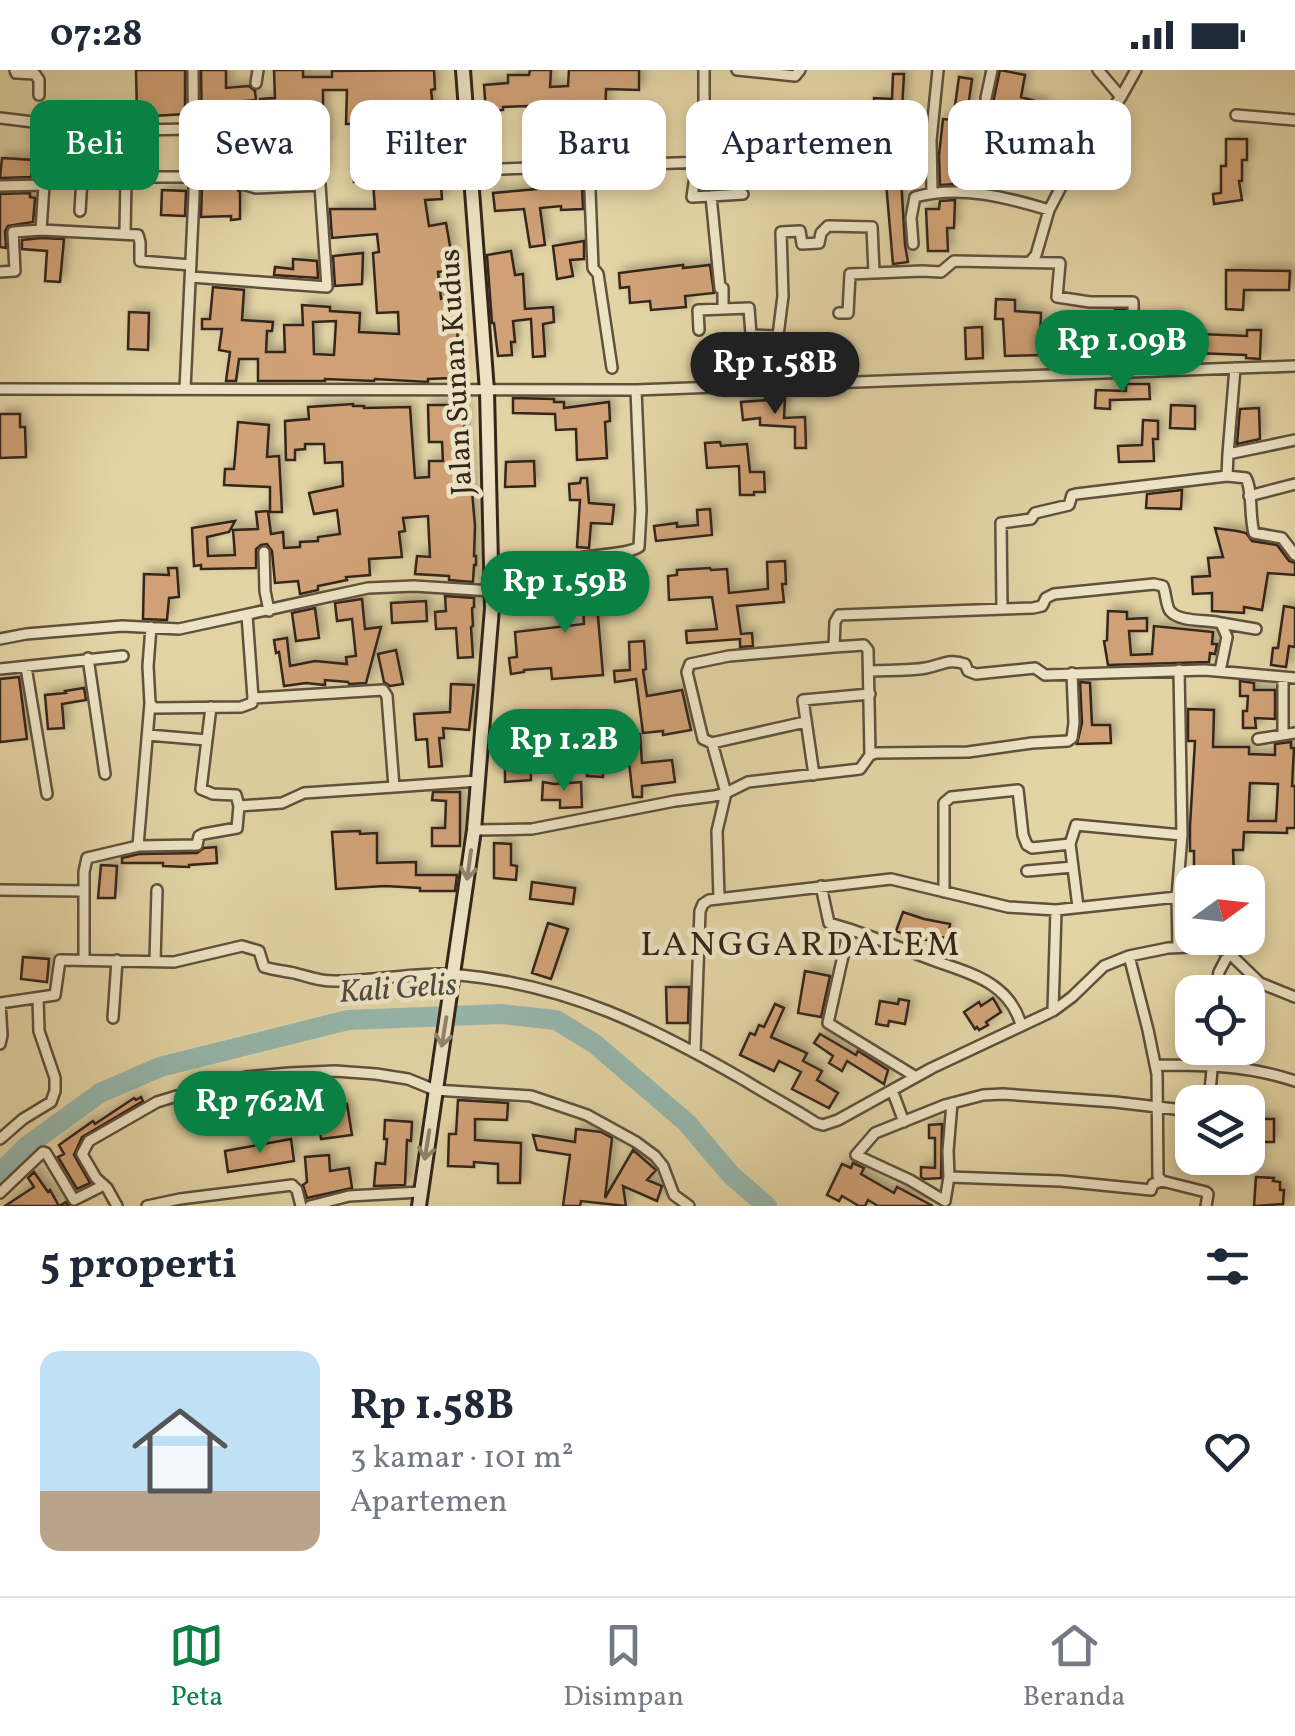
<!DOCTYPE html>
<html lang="id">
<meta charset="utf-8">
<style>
body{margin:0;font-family:Vollkorn,serif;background:#f2f2f3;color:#1f2937;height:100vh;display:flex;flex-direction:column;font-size:38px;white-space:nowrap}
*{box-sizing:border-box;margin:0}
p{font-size:32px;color:#747a83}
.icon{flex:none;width:55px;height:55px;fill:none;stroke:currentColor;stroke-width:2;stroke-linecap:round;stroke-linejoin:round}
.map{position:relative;height:1136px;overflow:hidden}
.panel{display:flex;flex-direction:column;background:#fff;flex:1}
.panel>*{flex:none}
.top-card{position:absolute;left:30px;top:30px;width:1235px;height:90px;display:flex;gap:20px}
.needle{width:65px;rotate:75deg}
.fabs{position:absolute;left:1175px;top:795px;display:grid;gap:20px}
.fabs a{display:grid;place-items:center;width:90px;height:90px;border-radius:20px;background:#fff;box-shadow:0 5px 15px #0003;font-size:50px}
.price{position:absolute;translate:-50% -85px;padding:0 22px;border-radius:35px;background:#0b8043;color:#fff;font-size:32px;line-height:65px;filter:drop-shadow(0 2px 5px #0008)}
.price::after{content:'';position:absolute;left:50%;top:60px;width:30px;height:22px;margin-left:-15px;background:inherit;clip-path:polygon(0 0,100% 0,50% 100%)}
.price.current{background:#222;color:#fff}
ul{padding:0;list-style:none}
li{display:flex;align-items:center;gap:30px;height:250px;padding:0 40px}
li+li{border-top:2px solid #e0e1e3}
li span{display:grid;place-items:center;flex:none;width:280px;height:200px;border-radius:20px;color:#555}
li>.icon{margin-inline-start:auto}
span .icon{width:120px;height:120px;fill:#fffc;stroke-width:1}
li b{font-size:42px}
h2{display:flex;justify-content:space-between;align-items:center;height:120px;padding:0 40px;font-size:42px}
.pill{padding:0 35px;border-radius:20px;background:#fff;box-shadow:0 5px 15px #0003;font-size:35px;line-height:90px}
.pill.current{background:#0b8043;color:#fff}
.status{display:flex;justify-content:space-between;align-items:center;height:70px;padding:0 50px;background:#fff;direction:ltr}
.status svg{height:28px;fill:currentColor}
.tab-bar{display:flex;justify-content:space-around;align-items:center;height:140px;border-top:2px solid #e0e1e3;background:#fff;font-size:28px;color:#747a83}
.tab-bar a{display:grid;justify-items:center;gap:5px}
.tab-bar .current{color:#0b8043}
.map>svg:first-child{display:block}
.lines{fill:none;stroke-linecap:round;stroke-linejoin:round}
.river{stroke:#96b7ad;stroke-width:20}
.building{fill:#d0a176;stroke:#34251a;stroke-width:2.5;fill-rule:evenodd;filter:url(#shadow)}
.minor-casing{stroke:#60513d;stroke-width:14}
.secondary-casing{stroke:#34251a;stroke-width:18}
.minor{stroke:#ede3c4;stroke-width:9}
.secondary{stroke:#ede3c4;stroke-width:12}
.oneway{stroke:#90846f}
.labels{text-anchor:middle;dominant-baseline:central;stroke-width:9;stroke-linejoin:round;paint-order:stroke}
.street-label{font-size:30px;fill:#34251a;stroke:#ede3c4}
.water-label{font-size:32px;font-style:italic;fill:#4c4a3f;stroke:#ede3c4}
.quarter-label{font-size:35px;letter-spacing:2.5px;fill:#34251a;stroke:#ede3c4}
</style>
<div class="status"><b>07:28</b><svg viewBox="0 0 49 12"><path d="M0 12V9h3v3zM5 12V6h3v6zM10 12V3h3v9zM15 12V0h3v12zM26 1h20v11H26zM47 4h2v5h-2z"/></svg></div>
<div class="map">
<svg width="1295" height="1136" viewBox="0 0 1295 1136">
<defs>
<filter id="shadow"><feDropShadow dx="4.5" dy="-4.5" stdDeviation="5" flood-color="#0004"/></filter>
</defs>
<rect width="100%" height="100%" fill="#e3d4a5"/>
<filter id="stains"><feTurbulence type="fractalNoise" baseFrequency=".002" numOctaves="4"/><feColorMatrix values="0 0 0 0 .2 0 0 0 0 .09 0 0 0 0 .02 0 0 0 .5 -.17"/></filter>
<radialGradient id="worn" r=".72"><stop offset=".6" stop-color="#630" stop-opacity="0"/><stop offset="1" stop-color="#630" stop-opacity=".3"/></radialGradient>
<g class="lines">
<path class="river" d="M0,1103L27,1076L100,1023L160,997L348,950L501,944L556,950L595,974L687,1053L731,1105L767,1136"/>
</g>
<path class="building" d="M136,0H185V44L137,47Z
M201,0H226V18L249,16L255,21L256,30L225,33V75L237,74L238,94H227V99H202V87L214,88L213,64H202Z
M274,0H303V7H332V1L434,0L435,19L431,20L434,45L440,44V77H444L446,94H439L442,129L425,130L429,156L446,153L450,176L452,201L438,202L441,229L455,228L460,302H451V308L428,309V312L375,309L374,311L325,309V311H258V289H239L236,311H226L230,282L219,280L222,259H202V249H210L213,217L244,220L242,250L273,252L272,261H267L266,282H285L284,255H303L302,235L330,237V241L360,243L359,262L399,264L398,242L377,243L373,183L379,182L377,164L332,168L330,139H375L373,111L354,112L353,93H359V90H380V93L401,92L400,71L360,74V54H346L347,20H323V48L326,47L327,74H323L325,100L301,102V108L261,106L260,80H244L245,54L260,55V29L275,28ZM336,251L334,285L314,284L313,252Z
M530,0H551L550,17L568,16L569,0H639V20L606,19L605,50L561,48L562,37L527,38V36L503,37V40L486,42L484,15L508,13V5H529Z
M1000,0L1025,5L1021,27L1046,34L1043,42L1076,54L1072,65L1040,54L1038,60L1010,51L1005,72L1010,73L1007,83L988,78V76L961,72L957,114L940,115L939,85L943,49L953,50L959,7L972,9L967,44L990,47Z
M893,4H904L902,39L874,38V28L892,29Z
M1226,69H1247V90H1242V111H1239L1242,130L1214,134L1213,124L1221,123V96H1226Z
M812,70L813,90L782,92L781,72Z
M2,88L33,90L31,107L0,108Z
M884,89H923L924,108H901L905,175L908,192L893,194Z
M202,115L234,116L240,122V149L231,150V146L201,147Z
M582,115L583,139L561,140V136L540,138L545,175L530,177L524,139L495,141L493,123Z
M162,120L186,121L185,146L161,145Z
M30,123V127L35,128L33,152L8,156L5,161L6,178L0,177V124Z
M955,130L954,158H947L948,181H928L926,139H939L940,131Z
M41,168L64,169L60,212L45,211L47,181L22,179V170Z
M584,171V189L570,190L573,206L557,209L553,176Z
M511,181L515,205L523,204L525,239L553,237L554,252L543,254L545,286L533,287L531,249L513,251L515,272H511L512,285L498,286L494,253H492L487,185Z
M363,183L362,214L335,216L333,186Z
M293,189L317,191L318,208L274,205L275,197L293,199Z
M683,195V198L710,195L714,223L685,226L686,237L651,240L650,231L630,233L629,217L620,218L619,203Z
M1226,200L1290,201L1289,220H1244L1243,240L1226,239Z
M996,229L1015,230V241L1041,243L1040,267H1055L1056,288H1045L1044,285L1005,286L1003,249H995Z
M1115,240H1125V273H1107L1108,294L1081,296L1080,280H1096V246L1115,245Z
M129,242L149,243L148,280L128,279Z
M1166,247H1177L1176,263L1247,266V260H1261L1260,289L1246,288V285L1196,283V290L1183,289L1184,277L1153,276L1154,252H1165Z
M982,257L983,288L966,289L965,258Z
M1126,314H1149L1150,329L1110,330V339L1095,338L1096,320L1126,321Z
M767,326L785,327L784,348L805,347L806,378H795V357L760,355V348L743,350L741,332L767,330Z
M513,328L554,329V332H564V338L609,332L610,351L605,352L607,388L577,390L576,359L556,360L555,344L513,343Z
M353,334V336H364V338L410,337L415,408L429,407V391H443L442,372H429L428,335H464L465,375H468L475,456L474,486H476V495H474L473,512L449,510V506L415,504L417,486L430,487L428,446L403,448L405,461L399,462L402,487L369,489L370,505L346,507L347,510L318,516V520L300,524L298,511L275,513L272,481L267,474L261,475L256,479V498L201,499V495L194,496L192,458L235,451L229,462L207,467L208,486L235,485L233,460L258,459L256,442L268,441L271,464L283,462L284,478L300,477V472L318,471V467L340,464L337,440L314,444L309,423L343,416L342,392L325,393L324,374H305V379L295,380V390H286L285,351L309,349L308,337Z
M1171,335L1195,336V359L1170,358Z
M1259,338L1260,369L1237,374L1240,339Z
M0,344H20V357H25L26,387L0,388Z
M1143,350L1158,351V369H1153L1154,391L1119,392L1118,376L1142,375Z
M238,352L269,355L267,387L279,386L282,442H270V417L224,415L225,399H234Z
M720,372L721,376L747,374L750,402H764L765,422H754V425H740L739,396L707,398L705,373Z
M534,391L535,416L505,417L506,392Z
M581,408H587L589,433L614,435L612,454L591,453L589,478L577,477L580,430H570L569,414L580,413Z
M1182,420L1181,439L1146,438L1147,424Z
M710,439L712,465L656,471L654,456L677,453V457L698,455L697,440Z
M1215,458L1237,461L1246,463L1252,471L1277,475L1289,491L1295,493V505L1268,503L1262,540L1244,537V543L1212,541V523L1193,524L1192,507L1210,506L1208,488L1223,487Z
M785,491L786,514H782L784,532L737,536L741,564L752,563L753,576L740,577V569L687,573L686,561L717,559L712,527L669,530L668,506L677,505V500L710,498L711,500L727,499L729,523L768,519L767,492Z
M597,494L598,547L603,605L552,609L551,598L524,600V602L511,604L509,588L517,587L515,562L584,554L582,521L560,525L562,533L549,536L547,527L540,528L538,521L579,511L577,499Z
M168,498H177L179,527L169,528L167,550L143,549L144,504L169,505Z
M445,526L474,528V537L472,538L473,556L471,557L473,587L458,588L456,558L436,559L435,542L446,541Z
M362,529L365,559L381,557L366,613L349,614L348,612L325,610V615L306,613L284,616L279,582L276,583L274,570L287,568L290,596L315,591L347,594L346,587L356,586L352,549L337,551L335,533Z
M426,531L427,551L392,553L391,533Z
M1284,536L1295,538V577L1289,576L1286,597L1271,595L1273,578H1278Z
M315,538L319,568L296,571L292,543Z
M1108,541L1127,542V549L1147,548V561H1129L1131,585L1152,584L1154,556L1213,562L1212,574H1217L1215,584L1210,583L1209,592L1108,595L1104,571L1107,570Z
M644,571L646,599L643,600L647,626L682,620L691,660L663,665V661L643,663L636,609L615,612L614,601L630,600L629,572Z
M396,580L403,614L390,616L384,612L378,584Z
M19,607L27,669L0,672V609Z
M1240,611L1254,613V620H1275V649L1255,648L1256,658H1243V641H1247L1248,626H1240Z
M1080,612L1090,613L1092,655H1110L1111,673L1077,674L1082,653Z
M451,614L474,615L469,660L443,658L444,668H439L442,696L429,697L427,669L416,670L414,644L450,642Z
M84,618L86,630L62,634L64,658L48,659L45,625L66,623L65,621Z
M1188,639L1214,640L1213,677H1249V684L1275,685V674L1291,672V678H1294L1292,716H1295V758H1287V763L1244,762L1243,780H1233L1234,806L1194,807V781H1190V756L1195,671H1188ZM1250,713L1278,714L1276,751H1248Z
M578,646L579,654L598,652L600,666L640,664L642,693L672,690L675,712L642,716V727H633L627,675L604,676L603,707L587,706L588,681L585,682L584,676L563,678L561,648Z
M541,661L544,686L530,687L531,710L505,712V694H521L518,663Z
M543,712L554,714L581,712L582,737L560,738V730H542Z
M433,722H460V776H432V758H445L446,731L432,730Z
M360,761V764L377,763V793L416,792V805H457L455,821H420V818L385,816L336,819L332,762Z
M494,773L511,774V795L517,796L516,810L494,808Z
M216,777L217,793L189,795V797L163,796V793H122V788L139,784L197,783L204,778Z
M101,795L117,796L115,828H98Z
M532,812L575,818L573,834L530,829Z
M903,842L924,849L950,854L948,868L940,867L939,872L915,868L896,861Z
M548,853L568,859L551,909L532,903Z
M23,887L49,889L47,912L21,909Z
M805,901L830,906L821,947L798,943Z
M666,917H689L688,953H667Z
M993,928L1001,942L986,952L988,955L979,960L977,957L975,959L964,942L979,932L981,936Z
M899,929L909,931L905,954L889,951L888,956L876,954L880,931L898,934Z
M775,934L784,938L771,967L807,983L803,991L822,1001L817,1010L838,1023L829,1038L792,1019L801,1002L779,991L774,1001L740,985L750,963L755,965L759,955L764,957Z
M820,964L856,985L858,981L888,1000L884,1014L847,991L842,1001L829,993L833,986L814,973Z
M141,1027L143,1031L82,1067L74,1085L90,1113L77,1119L58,1087L64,1084L59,1075L93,1051L95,1054L134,1028L136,1030Z
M458,1030L508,1033L507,1050L475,1049V1070L521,1073L520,1113H498V1094L474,1092V1097L448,1096L449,1064H456Z
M347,1034L352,1065L321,1069L317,1038Z
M1248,1049H1274V1072H1248Z
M385,1050L412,1052L411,1071L407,1070L405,1115L374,1116L376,1093L385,1094L387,1069H384Z
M942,1054L941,1108L924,1109L921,1107V1097L935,1098V1068H929V1055Z
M576,1059L601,1062L612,1068L605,1128L633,1080L656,1100L647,1110L662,1116L657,1131L623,1116L626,1136L581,1131L580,1136H563L570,1085L537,1080L533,1065L575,1072Z
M291,1069L294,1091L228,1102L225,1081Z
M329,1085L330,1101L349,1098L352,1118L307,1128L303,1115L307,1112L305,1087Z
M853,1093L864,1098L861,1104L894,1123L897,1117L933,1136H878L868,1130L865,1136H859L842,1126L839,1131L827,1125L842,1094L851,1098Z
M34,1102L48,1122L50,1120L59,1136L66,1132L69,1136H5L34,1117L28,1108Z
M1256,1107L1274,1108L1273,1111L1280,1112V1120H1284L1283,1134L1254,1136Z"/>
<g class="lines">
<g class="minor-casing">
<path id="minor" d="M15,0L16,3L35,4L39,10V25
M737,0L795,6L800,0
M1098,0L1121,27
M256,13L258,0
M986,28L992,0
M1236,45L1295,50
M0,48L33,52L72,61L193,59
M856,72L931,70
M697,93L692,127L711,126L720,218H723V239
M589,96L593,198L598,204L612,298
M470,100L705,92L706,67L704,61V0
M0,116L44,115L45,108L64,107H233L239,110L242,114L256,118L320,115L327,217L191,207
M932,122L931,70L938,0
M711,126L743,124
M80,141L82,108
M41,160L44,115
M125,163L126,108
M913,174L911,148L915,127C960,115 1006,127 1049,140
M1030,192L1036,185L1049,140L1075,90L1121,27L1136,0
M0,202L15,201L13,162L41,160L138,165L140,172V191L191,195
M839,243H848L850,204L922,201L941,202L954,191L1060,193L1057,227L1090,232H1133L1134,302
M699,260L698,240L749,238L751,265L777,266
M781,314L775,289L783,226L781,162L800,161L802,174L819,173L821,163L828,156L872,157L874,202
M0,319L636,320L1295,296
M185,319L194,125L193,0
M1228,384L1235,298
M1227,406L1228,384L1295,370
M1249,426L1295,414
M264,482L265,521L269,541
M492,538C515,523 544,499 568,491C589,483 624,486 639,477L641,440L636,320
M1002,539L1001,453L1031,449L1035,443L1069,435L1072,425L1076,424L1227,406L1246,408C1253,422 1249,445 1254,463L1282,468L1295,485
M1221,553L1256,559
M151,557L148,596L150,633L154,638L241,637L252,633L253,628L247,545
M0,569L26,564L122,556L179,559L368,518L414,516L492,521
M834,577L864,575L868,580L870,685
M88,588L105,704
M26,597L47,724
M0,599L123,586
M869,601C888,600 908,601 926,598C942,595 949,588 965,594L968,601L976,604L1035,598L1045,605L1205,600L1295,608
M253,628L383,620L387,626L394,717L478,711
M150,633L138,776L197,775L199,766L203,764L237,758L239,736L282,733L304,723L394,717
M211,637L201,719L213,724L236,725L239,736
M1283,664V608
M148,665L207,670
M1258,669L1295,663
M712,673L805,652
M814,705L803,630L870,624
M474,760L532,759L675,731L714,726L726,723L748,712L860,699L870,685L876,683L968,682L1032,673L1068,671L1072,668L1074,653L1072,603
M1027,801L1073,797
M821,816L829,853L849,859L828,953L916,1007
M0,820L84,821
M944,822V733L951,727L1018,720L1023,765L1027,775L1032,778L1070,774
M1177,827L1178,877
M719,828L717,761L726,723L712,673L703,669L687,602L690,594L729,586L834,577L835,552L839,545L1033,538L1042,536L1046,528L1054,524L1154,514L1163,516C1166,523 1166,536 1170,541C1180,553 1208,549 1221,553L1227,567L1220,601
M1078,837L1070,774L1076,755L1182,765
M849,859C879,869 908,881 938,892C973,904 1010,914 1021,955
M1129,886L1148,960L1157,1004L1158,1106L1162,1111L1206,1122L1208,1124L1206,1136
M84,890V802L87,788L138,776
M155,891L157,820
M1216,922L1219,902L1229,883
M0,933L55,925L60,890L174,892L242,876L259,881L264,897C274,900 284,901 294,903C310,907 322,912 338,911C379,911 419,901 460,905C568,915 652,957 744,1010C768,1025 793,1038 816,1053L823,1055L838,1050L932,998L1053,941L1072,927L1104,896L1129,886L1168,878L1214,876L1229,883L1260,913L1295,927
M1053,941L1056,840L1177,827L1182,765L1179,600
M113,948L117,890
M0,974L2,965L0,933
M695,982L700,841L703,834L709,830L891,809L1008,837L1056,840
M1155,995C1205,995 1247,995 1295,1011
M892,1020L904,1052
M1209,1032L1214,978
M952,1033L948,1081L949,1107L945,1131L910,1110L856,1085L875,1063L945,1035L983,1025L1003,1024L1115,1032L1192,1041
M0,1069L23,1049L51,1032L55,1021V1008L39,961L38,928
M949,1107L1061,1111L1151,1120L1153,1114L1162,1111
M0,1123L43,1082L46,1083L74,1130L104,1115
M117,1136L107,1118L96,1108L82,1084L89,1071L157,1032L213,1015L246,1007L289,1003L335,1001L376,1004L408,1009L435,1020L531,1026L587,1045L636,1072L655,1086L663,1096L674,1125L689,1136
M147,1136L180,1129L292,1115L297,1120L301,1136
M310,1136L349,1126L420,1122"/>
</g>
<g class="secondary-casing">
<path id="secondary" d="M419,1136L474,760L492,538L487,321L463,0"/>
</g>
<use href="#minor" class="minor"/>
<use href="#secondary" class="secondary"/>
</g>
<defs><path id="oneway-shaft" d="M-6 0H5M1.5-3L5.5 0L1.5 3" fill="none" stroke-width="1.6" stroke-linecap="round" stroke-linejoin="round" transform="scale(2.5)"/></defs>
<g class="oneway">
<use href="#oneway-shaft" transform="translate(469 795) rotate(98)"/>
<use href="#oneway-shaft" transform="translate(444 962) rotate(99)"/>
<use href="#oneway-shaft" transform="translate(427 1075) rotate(99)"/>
</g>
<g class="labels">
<g class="street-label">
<text transform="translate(457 302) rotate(-93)">Jalan Sunan Kudus</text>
</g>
<g class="water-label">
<text transform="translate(398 920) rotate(-4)">Kali Gelis</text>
</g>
<g class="quarter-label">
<text x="801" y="876">LANGGARDALEM</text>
</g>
</g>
<rect width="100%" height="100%" filter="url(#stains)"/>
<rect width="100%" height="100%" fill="url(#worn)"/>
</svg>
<div class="fabs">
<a><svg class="needle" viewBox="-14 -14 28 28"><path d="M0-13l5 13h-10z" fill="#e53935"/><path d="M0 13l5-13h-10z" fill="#747a83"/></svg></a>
<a><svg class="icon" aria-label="locate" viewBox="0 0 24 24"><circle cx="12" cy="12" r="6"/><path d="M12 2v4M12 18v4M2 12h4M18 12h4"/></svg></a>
<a><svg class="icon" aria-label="layers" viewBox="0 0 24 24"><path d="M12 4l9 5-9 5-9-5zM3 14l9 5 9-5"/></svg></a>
</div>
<b class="price" style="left:1122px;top:325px">Rp 1.09B</b>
<b class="price current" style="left:775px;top:347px">Rp 1.58B</b>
<b class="price" style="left:565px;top:566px">Rp 1.59B</b>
<b class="price" style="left:564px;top:724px">Rp 1.2B</b>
<b class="price" style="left:260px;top:1086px">Rp 762M</b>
<div class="top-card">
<a class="pill current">Beli</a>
<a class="pill">Sewa</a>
<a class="pill">Filter</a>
<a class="pill">Baru</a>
<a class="pill">Apartemen</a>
<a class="pill">Rumah</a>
</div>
</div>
<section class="panel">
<h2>5 properti<svg class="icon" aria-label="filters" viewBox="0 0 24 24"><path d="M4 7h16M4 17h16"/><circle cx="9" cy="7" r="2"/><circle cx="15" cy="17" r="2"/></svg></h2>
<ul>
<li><span style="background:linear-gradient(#bfe0f5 70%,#b9a48a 0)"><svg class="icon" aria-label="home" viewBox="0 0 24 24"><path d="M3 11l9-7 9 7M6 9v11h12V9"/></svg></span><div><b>Rp 1.58B</b><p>3 kamar · 101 m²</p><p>Apartemen</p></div><svg class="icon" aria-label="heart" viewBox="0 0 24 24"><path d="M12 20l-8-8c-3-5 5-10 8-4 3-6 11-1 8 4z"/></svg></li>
</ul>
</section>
<nav class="tab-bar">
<a class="current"><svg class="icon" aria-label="map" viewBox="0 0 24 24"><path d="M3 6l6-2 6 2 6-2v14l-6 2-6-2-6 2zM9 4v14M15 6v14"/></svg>Peta</a>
<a><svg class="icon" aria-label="saved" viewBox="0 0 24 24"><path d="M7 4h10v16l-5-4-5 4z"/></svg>Disimpan</a>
<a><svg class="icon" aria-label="home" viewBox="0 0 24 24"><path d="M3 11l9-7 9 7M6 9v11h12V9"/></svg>Beranda</a>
</nav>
